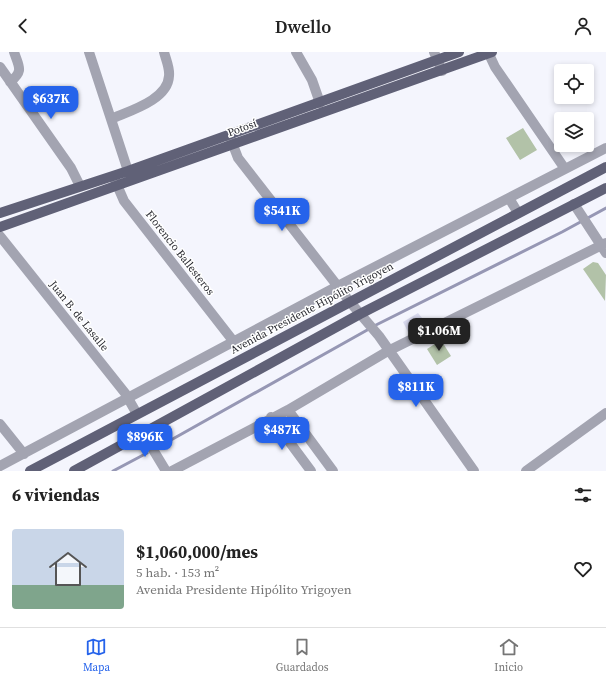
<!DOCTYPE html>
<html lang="es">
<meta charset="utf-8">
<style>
body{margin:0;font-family:"Source Serif 4",serif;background:#f2f2f2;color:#222;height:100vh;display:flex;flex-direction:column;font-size:15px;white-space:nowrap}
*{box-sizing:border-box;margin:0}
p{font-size:13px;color:#767676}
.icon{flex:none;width:22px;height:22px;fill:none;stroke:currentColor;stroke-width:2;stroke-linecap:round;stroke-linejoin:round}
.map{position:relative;height:419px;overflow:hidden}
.side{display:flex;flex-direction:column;background:#fff;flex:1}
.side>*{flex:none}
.buttons{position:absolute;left:554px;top:12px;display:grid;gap:8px}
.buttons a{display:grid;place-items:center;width:40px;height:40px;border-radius:4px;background:#fff;box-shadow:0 2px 6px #0003;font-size:20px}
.price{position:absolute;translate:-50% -34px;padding:0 9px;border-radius:8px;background:#2563eb;color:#fff;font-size:13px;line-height:26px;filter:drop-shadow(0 1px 2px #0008)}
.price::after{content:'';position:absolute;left:50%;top:24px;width:12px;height:9px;margin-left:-6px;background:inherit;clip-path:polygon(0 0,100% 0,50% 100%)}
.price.selected{background:#222;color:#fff}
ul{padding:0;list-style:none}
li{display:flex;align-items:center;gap:12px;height:100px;padding:0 12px}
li+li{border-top:1px solid #e0e0e0}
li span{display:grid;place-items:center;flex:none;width:112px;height:80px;border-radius:4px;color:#555}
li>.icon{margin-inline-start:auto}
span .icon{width:48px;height:48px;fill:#fffc;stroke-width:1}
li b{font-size:17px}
h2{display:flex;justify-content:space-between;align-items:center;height:48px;padding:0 12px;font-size:17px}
header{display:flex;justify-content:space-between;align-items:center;height:52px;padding:0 12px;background:#fff;font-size:18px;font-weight:600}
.menu{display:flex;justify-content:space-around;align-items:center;height:56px;border-top:1px solid #e0e0e0;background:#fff;font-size:11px;color:#767676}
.menu a{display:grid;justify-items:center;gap:2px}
.menu .selected{color:#2563eb}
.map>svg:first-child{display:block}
.green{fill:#d8d9ee}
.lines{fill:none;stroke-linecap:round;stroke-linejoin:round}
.stream{stroke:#9697b4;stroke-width:3}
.building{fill:#b2c2a8}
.minor{stroke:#a3a4b1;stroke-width:10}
.major{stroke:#606177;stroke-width:10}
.labels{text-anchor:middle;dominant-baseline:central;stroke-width:3;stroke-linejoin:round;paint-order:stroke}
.street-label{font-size:11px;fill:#2a2b32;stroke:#fff}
</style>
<header><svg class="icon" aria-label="back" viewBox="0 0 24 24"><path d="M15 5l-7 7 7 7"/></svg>Dwello<svg class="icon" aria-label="person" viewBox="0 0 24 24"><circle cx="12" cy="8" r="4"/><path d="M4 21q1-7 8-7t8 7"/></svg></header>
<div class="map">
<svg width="606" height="419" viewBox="0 0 606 419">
<rect width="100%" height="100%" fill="#f4f5fd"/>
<path class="green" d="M418,261L427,272L408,280L403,270Z"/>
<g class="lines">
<path class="stream" d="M374,274L562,180L606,156
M162,393L369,277
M113,419L147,401"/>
</g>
<path class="building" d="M523,76L537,98L520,108L506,86Z
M593,210L598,211L606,223L605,249L583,217Z
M441,288L451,304L437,313L427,297Z"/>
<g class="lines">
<path class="minor" d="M89,0L128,119
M296,0L312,28L320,51
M434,0L442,19
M488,0L495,15L565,117
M0,15L71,116L80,134
M10,30C24,19 19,15 14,0
M111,67C129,59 168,48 169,24C170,16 166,8 164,0
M230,85L238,106L350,250L379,284L474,419
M114,126L124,149L234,290
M509,146L518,161
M574,152L606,201
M0,184L125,341L137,362
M288,358L333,419
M271,365L311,419
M0,372L24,402
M143,381L166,419
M0,414L338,234L606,96
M172,419L288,358L388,299L606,191
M526,419L606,361"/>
<path class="major" d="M0,161L128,119L459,0
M0,175L492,0
M30,419L606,115
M74,419L360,262L606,136"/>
</g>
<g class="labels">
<g class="street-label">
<text transform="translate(242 76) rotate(-20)">Potosí</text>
<text transform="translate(180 201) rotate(52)">Florencio Ballesteros</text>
<text transform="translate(312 256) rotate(-28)">Avenida Presidente Hipólito Yrigoyen</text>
<text transform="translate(79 264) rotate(51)">Juan B. de Lasalle</text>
</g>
</g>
</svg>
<div class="buttons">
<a><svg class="icon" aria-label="locate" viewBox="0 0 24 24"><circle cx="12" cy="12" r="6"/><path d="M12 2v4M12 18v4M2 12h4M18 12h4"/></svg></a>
<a><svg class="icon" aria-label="layers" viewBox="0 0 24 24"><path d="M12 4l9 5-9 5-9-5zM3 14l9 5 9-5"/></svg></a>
</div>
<b class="price" style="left:51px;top:68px">$637K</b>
<b class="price" style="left:282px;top:180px">$541K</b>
<b class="price selected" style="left:439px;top:300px">$1.06M</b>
<b class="price" style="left:416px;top:356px">$811K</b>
<b class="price" style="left:282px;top:399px">$487K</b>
<b class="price" style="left:145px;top:406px">$896K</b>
</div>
<section class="side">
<h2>6 viviendas<svg class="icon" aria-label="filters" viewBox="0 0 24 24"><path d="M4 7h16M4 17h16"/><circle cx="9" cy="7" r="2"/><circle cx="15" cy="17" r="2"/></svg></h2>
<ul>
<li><span style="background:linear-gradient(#c9d6e8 70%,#7fa58c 0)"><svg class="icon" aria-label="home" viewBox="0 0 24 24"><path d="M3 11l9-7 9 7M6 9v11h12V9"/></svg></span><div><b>$1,060,000/mes</b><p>5 hab. · 153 m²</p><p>Avenida Presidente Hipólito Yrigoyen</p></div><svg class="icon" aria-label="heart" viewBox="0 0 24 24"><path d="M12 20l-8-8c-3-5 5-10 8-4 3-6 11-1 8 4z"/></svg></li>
</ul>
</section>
<nav class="menu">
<a class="selected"><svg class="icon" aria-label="map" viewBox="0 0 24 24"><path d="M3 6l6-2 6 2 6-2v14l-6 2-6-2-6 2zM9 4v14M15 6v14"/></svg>Mapa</a>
<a><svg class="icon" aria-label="saved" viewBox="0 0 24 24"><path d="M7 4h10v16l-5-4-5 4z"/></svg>Guardados</a>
<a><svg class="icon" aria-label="home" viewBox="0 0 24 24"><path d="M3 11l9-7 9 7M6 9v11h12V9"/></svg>Inicio</a>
</nav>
